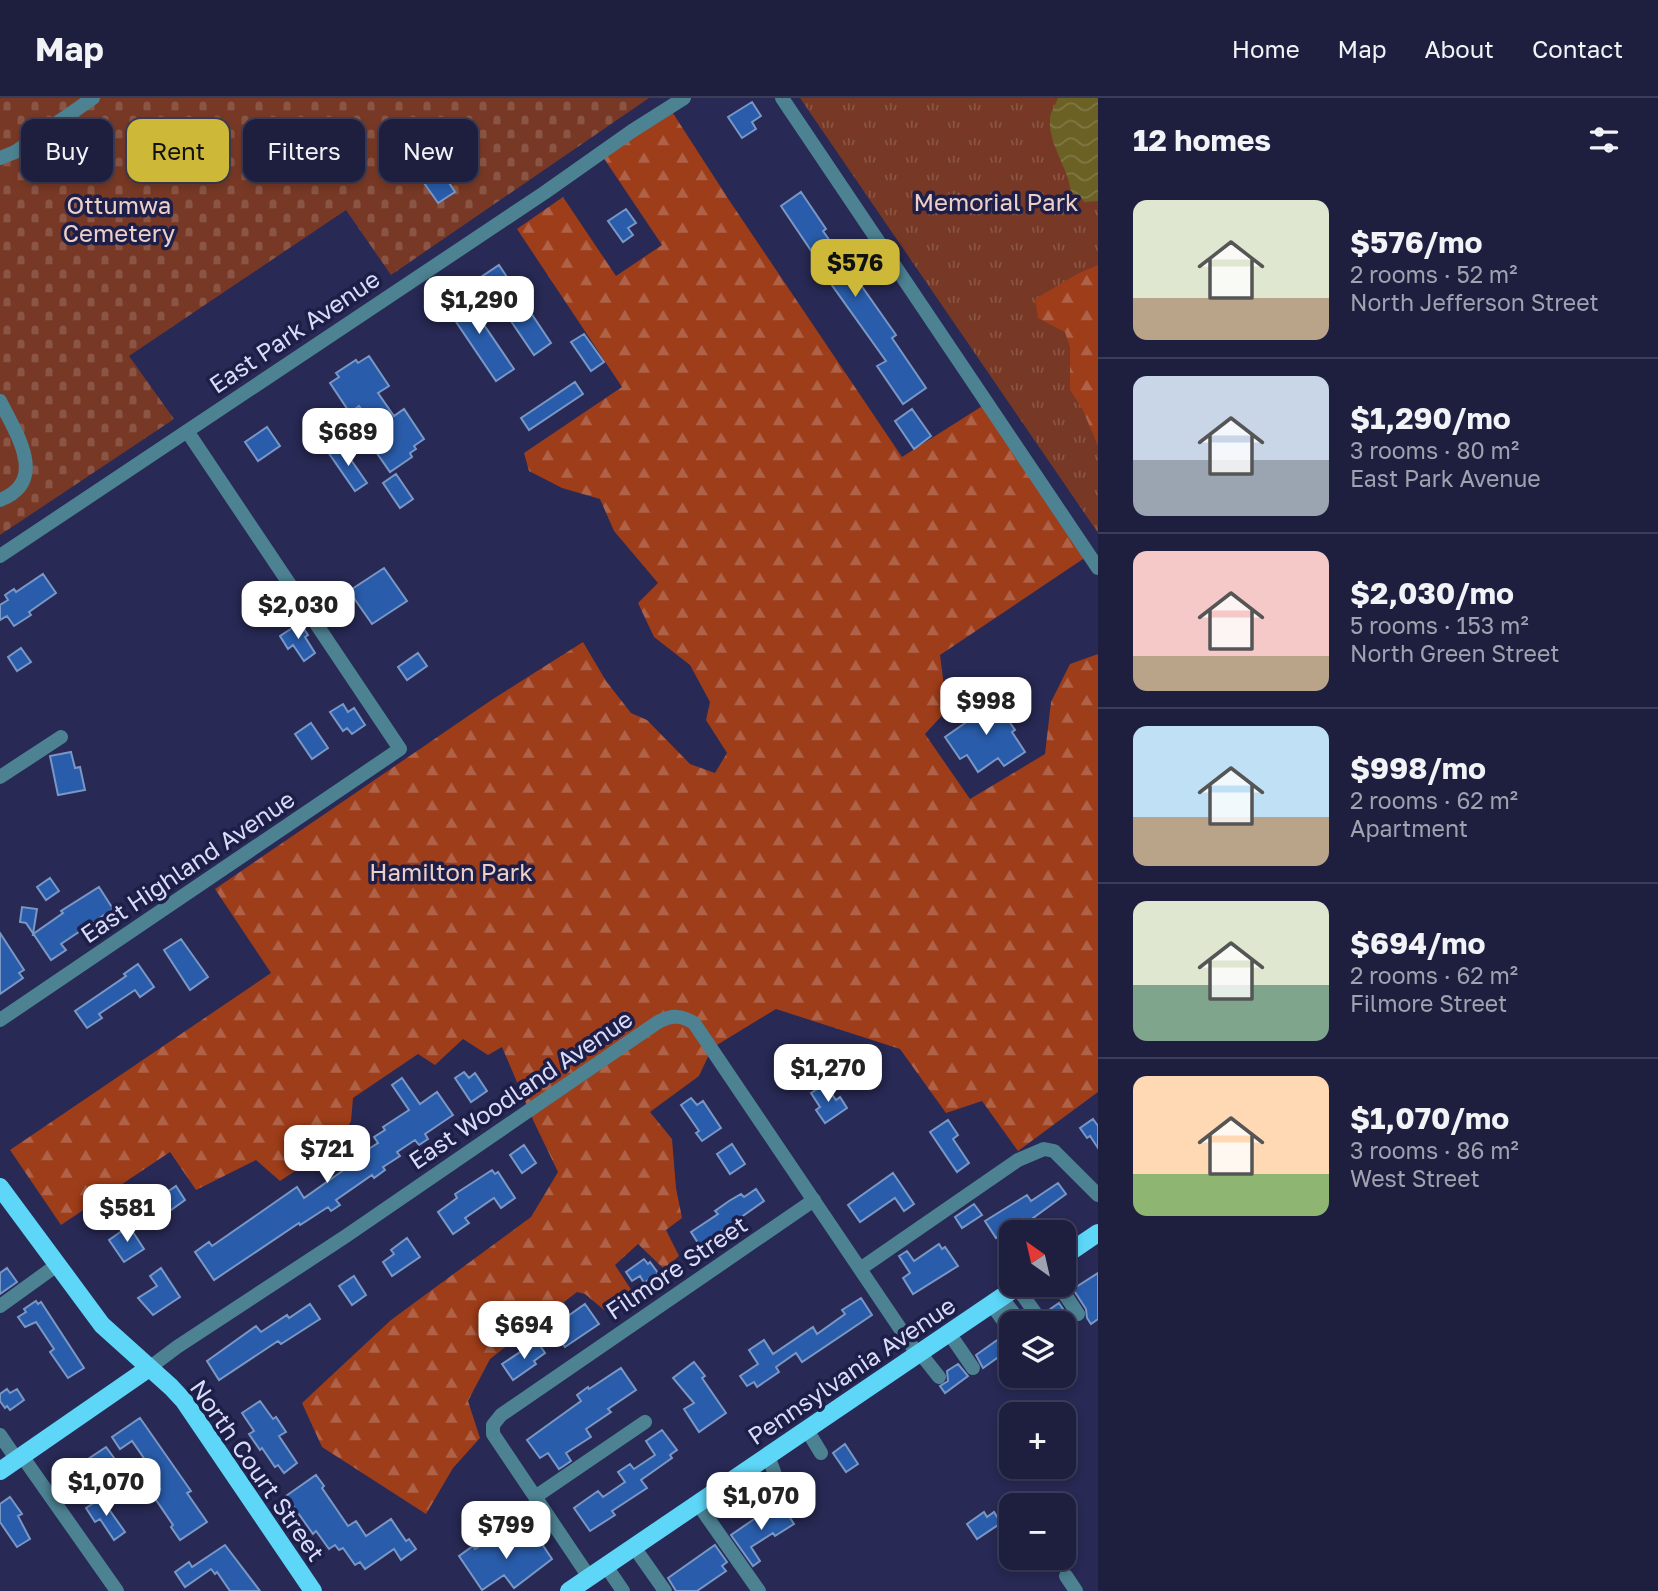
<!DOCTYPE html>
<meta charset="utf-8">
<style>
body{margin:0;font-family:"Golos Text",sans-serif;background:#2b2c4a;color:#f1f3f6;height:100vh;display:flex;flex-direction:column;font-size:26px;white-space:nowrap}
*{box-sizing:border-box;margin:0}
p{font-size:23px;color:#a1a2b0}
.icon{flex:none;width:38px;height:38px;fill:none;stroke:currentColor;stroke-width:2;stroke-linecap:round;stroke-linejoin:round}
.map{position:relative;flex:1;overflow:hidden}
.side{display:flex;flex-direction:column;background:#1e1f3f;width:560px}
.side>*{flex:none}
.hud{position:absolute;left:21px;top:21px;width:665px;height:63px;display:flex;gap:14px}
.needle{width:46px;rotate:326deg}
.buttons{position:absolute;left:999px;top:1122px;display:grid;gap:14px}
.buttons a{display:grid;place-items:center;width:77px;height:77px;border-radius:14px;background:#1e1f3f;box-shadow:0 4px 10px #0003,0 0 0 2px #3c3d59;font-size:35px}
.price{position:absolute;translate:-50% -60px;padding:0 16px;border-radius:14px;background:#fff;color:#222;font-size:23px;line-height:46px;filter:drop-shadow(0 2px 4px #0008)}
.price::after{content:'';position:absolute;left:50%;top:42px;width:21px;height:16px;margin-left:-10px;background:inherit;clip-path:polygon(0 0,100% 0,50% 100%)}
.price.active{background:#ceb837;color:#111}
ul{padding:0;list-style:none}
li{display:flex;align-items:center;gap:21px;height:175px;padding:0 35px}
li+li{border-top:2px solid #3c3d59}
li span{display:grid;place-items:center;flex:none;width:196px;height:140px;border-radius:14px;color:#555}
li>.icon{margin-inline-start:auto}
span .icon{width:84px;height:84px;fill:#fffc;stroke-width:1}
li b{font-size:30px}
h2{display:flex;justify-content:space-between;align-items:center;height:84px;padding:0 35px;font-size:30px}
.pill{padding:0 24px;border-radius:14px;background:#1e1f3f;box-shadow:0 4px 10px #0003,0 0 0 2px #3c3d59;font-size:24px;line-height:63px}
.pill.active{background:#ceb837;color:#111}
header{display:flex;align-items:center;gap:42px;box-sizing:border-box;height:98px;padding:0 35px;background:#1e1f3f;border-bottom:2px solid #3c3d59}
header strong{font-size:33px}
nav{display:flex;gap:38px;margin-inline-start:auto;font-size:24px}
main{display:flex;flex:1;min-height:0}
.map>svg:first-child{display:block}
.grass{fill:url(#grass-tufts)}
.forest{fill:url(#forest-firs)}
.cemetery{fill:url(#cemetery-stones)}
.water{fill:url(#water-waves)}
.building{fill:#295caa;stroke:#7997c5;stroke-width:2}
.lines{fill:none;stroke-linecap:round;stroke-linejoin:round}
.minor{stroke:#4d8292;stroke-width:14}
.major{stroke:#5dd6f7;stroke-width:18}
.labels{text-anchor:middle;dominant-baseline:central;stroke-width:7;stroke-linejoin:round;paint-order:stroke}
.park-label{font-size:24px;fill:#ecd0c7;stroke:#1e1f49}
.street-label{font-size:24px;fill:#d8dcf8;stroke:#1e1f49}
</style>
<header>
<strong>Map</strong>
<nav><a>Home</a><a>Map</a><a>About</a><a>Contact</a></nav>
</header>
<main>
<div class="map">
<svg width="1098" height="1493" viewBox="0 0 1098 1493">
<defs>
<pattern id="grass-tufts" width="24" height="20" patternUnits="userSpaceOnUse" patternTransform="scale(1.75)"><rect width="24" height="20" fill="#773925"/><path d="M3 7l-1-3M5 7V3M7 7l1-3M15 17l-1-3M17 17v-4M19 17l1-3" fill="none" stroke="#8a5545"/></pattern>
<pattern id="forest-firs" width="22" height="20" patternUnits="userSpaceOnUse" patternTransform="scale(1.75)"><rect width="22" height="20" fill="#9e3d1a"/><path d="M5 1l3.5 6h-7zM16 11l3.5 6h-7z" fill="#af6247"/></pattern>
<pattern id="cemetery-stones" width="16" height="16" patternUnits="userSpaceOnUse" patternTransform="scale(1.75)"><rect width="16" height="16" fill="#773925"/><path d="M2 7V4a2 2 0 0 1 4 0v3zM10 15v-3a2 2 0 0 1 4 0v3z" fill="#8a5545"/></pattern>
<pattern id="water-waves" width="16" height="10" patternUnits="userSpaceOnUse" patternTransform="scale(1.75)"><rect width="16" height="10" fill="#6c6124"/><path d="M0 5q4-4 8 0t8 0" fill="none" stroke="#807745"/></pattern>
</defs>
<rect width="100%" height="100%" fill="#282954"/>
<path class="grass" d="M800,0H1098V435L1096,432Z"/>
<path class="forest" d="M669,9L729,102L902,359L987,305L1089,457L940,557L947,612L925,636L970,701L1045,656L1051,604L1070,566L1098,556V994L1018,1053L982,1003L946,1015L900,951L776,911L712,950L699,978L650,1014L672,1041L676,1090L682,1120L666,1132L679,1158L664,1171L638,1146L615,1167L632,1193L604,1212L585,1196L577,1194L490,1261L468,1303L480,1340L453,1370L426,1416L322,1349L302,1305L391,1222L531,1119L558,1074L534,1024L502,949L488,957L463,941L435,967L418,956L353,1000L351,1023L340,1043L280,1083L256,1062L196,1092L170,1054L61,1127L10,1052L271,875L215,791L493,601L583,544L606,583L631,615L647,622L690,666L715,675L727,655L706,622L710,604L690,567L654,539L638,505L658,485L614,433L600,401L562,390L529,373L524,355L622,289L517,131L563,99L616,178L662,147L601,56Z
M1098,167V348L1082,310L1070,292V249L1065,234L1038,220L1035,201L1079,175Z"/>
<path class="cemetery" d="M0,0H649L391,177L346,112L129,258L174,321L0,437Z"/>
<path class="water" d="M1058,0H1098V103L1084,104L1081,99L1071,95C1069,70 1048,47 1050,21C1050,14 1056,6 1058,0Z"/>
<path class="building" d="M752,4L761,18L752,24L756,31L742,40L728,19Z
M437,57L445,68L440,71L455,94L438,105L422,82L432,76L425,65Z
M801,94L826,131L823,133L896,237L892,240L926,290L903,306L877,268L886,263L814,162L816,160L781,108Z
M626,111L636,125L628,130L633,137L623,144L608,123Z
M499,167L551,245L534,257L481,179Z
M461,193L514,271L496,283L444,206Z
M584,236L604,264L591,273L571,244Z
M369,258L389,288L378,295L394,318L404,311L424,341L414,348L416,351L410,355L412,359L390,374L365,338L375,331L372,327L359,308L350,315L330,285L339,279L336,275L356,262L358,265Z
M575,284L583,296L529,332L521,320Z
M912,311L931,338L914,351L895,323Z
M267,329L280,348L258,363L245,344Z
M340,346L367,385L355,393L328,354Z
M396,376L413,401L400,410L383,385Z
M384,470L407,503L372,526L349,493Z
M43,476L56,495L29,514L31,517L14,528L7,518L0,522V507L8,502L5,497L14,491L16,494Z
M300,525L308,537L305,539L315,555L304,563L293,547L288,551L280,538Z
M21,550L31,564L17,573L8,559Z
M418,555L427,568L407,582L398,569Z
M993,600L1015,632L1012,634L1025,654L1004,668L998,660L978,674L967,657L960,661L945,639L965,625L962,621Z
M343,606L348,614L354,610L365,627L352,636L347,630L343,633L330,614Z
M311,625L328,650L312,661L295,636Z
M71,654L75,670L80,669L85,692L58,697L50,658Z
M50,780L59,793L46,802L37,789Z
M99,789L113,811L61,846L66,852L51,862L26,825L20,824L22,809L37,811L33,836L63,815L61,813Z
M0,835L24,872L19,875L23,880L0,896Z
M181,841L208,879L190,892L164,852Z
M138,866L154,889L140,899L135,892L99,916L102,920L87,930L75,913L126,878L124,876Z
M464,974L469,980L475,975L487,993L471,1004L455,980Z
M402,980L420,1006L437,994L453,1017L425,1036L428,1041L419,1047L415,1042L397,1054L400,1058L383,1069L385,1072L374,1080L372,1077L336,1102L340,1107L331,1113L328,1109L300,1127L299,1125L214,1182L195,1154L209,1144L212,1148L297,1089L304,1100L355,1064L353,1061L378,1045L374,1039L385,1032L383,1029L409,1012L392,987Z
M825,986L836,1002L840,999L847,1010L825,1025L816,1012L820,1009L811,995Z
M691,1000L697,1007L703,1003L721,1030L702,1043L696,1035L699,1033L681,1007Z
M1093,1021L1098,1028V1050L1090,1038L1087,1040L1080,1030Z
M948,1022L958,1037L953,1041L969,1065L957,1074L930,1034Z
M732,1046L745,1066L730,1076L717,1056Z
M524,1047L536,1065L522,1075L510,1057Z
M492,1072L495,1076L498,1074L515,1100L501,1110L494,1100L465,1120L469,1125L453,1136L438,1114L457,1100L455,1096Z
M893,1075L914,1106L904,1113L895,1100L860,1124L848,1107Z
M1058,1085L1066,1096L1026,1125L1023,1121L996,1140L985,1123L1027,1097L1031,1103Z
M176,1088L185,1102L164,1117L154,1103Z
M126,1091L137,1106L123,1115L113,1100Z
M756,1091L764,1103L700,1148L691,1134L718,1116L715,1113L729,1103L741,1096L744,1099Z
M974,1106L982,1117L962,1130L955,1119Z
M129,1128L144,1151L124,1164L109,1142Z
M407,1140L420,1159L392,1178L383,1164L394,1156L391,1152Z
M939,1146L942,1151L945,1149L958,1168L913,1196L903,1180L910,1175L899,1158L907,1153L914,1163Z
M644,1161L648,1166L650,1164L658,1175L644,1185L640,1178L632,1183L626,1174Z
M7,1170L17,1184L0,1196V1175Z
M161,1170L180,1199L153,1217L138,1200L157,1188L150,1178Z
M1098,1175V1221L1091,1226L1087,1220L1086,1211L1073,1191Z
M354,1178L366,1197L352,1207L339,1188Z
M861,1200L872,1217L802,1264L796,1255L776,1269L779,1274L757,1289L754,1284L747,1288L740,1278L758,1266L749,1252L764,1242L773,1256L813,1229L817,1236L845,1216L842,1212Z
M36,1203L38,1206L41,1204L84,1270L68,1280L50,1254L54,1251L36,1224L25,1229L18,1219L26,1214L24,1211Z
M1059,1205L1071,1223L1068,1225H1045L1048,1219L1046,1214Z
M310,1206L320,1221L281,1246L278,1243L219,1282L207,1263L256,1228L261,1234L287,1217L289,1220Z
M585,1206L599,1226L565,1249L556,1237L567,1230L561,1223Z
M1003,1238L1012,1244V1275L1000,1258L983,1270L976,1257Z
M537,1243L545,1255L534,1263L536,1266L513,1282L502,1266Z
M694,1264L705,1278L702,1280L726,1315L699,1334L684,1311L694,1305L673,1280Z
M958,1266L968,1278L945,1295L940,1288L948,1283L947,1273Z
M621,1270L636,1292L608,1311L611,1314L586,1331L591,1339L566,1355L571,1363L559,1371L548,1355L540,1360L527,1342L581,1303L577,1297L588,1289L589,1291Z
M7,1291L10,1295L17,1291L24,1302L10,1312L7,1308L5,1310L0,1303V1296Z
M260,1303L273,1321L276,1319L286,1334L279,1338L297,1365L284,1375L278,1367L275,1369L262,1350L260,1352L249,1336L254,1333L242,1315Z
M140,1320L191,1393L187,1395L207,1424L180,1442L171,1429L173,1427L152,1396L160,1391L145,1368L148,1366L132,1343L120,1351L112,1339Z
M662,1332L677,1352L670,1357L672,1360L641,1382L647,1390L612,1413L615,1417L590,1433L574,1410L598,1393L603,1399L625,1384L618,1374L630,1366L634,1371L655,1357L646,1343Z
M845,1346L858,1366L846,1374L833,1355Z
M106,1349L117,1364L74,1392L62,1374L76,1364L79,1367Z
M316,1377L324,1388L322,1390L348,1428L356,1423L366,1438L391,1421L406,1443L409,1441L416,1451L401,1462L394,1451L365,1471L360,1464L355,1467L343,1450L339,1452L335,1447L329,1451L316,1433L313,1436L286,1398Z
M10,1399L22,1416L18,1418L30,1441L17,1449L0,1424V1406Z
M101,1400L125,1434L114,1442L100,1421L95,1424L86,1410Z
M763,1409L767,1416L772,1418L785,1412L794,1426L775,1438L773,1435L751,1449L760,1463L753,1468L731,1437L760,1417L758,1413Z
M984,1414L987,1419L994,1414L1001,1425L977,1441L967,1426Z
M529,1434L534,1442L538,1440L552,1461L514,1490L504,1477L482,1492L459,1458L473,1448L475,1451L493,1439L501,1451Z
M225,1447L260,1493H230L217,1474L215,1476L211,1471L185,1489L175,1474L189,1464L192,1469Z
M715,1447L727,1464L722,1468L726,1473L697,1493H676L668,1480Z"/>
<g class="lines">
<path class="minor" d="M782,0L1098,470
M0,60L15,54L93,0
M0,303C16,335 49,383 0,402
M0,458L544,95L632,33L684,0
M0,679L61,639
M0,922L400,651L187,333
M860,1171L1018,1062L1044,1051L1054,1053L1098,1097
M1058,1186L1078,1216
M1017,1189L1038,1219
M1002,1200L1021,1225
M992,1207L1012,1235
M0,1208L57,1167
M949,1235L973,1270
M920,1255L939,1279
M149,1270L177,1249L346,1138L658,924C672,917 681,917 694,925L918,1257
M807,1332L821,1355
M0,1337L17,1362
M22,1358L117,1493
M768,1358C775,1376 783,1391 772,1408
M535,1399L645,1324
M698,1406L759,1493
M634,1449L665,1493
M606,1468L623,1493
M1066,1478L1076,1493
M589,1479L493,1336V1327L501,1317L814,1102"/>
<path class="major" d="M0,1089L102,1227L171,1289L184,1303L313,1493
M1064,1158L1098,1135
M0,1373L149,1270
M569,1493L1021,1186"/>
</g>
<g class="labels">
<g class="park-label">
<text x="996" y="103">Memorial Park</text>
<text x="119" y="106">Ottumwa<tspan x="119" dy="28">Cemetery</tspan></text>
<text x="451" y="773">Hamilton Park</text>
</g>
<g class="street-label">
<text transform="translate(294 233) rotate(-34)">East Park Avenue</text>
<text transform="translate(187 768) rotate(-34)">East Highland Avenue</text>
<text transform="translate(520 991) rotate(-34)">East Woodland Avenue</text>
<text transform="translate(676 1169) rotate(-34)">Filmore Street</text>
<text transform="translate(851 1272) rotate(-34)">Pennsylvania Avenue</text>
<text transform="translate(258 1372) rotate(55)">North Court Street</text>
</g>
</g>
</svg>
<div class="buttons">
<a><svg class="needle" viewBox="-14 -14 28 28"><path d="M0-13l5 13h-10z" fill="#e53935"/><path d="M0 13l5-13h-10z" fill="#a1a2b0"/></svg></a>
<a><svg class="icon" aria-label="layers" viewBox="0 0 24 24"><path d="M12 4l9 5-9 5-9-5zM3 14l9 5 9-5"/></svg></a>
<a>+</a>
<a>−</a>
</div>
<b class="price active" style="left:855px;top:201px">$576</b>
<b class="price" style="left:479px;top:238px">$1,290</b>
<b class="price" style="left:348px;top:370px">$689</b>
<b class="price" style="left:298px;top:543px">$2,030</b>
<b class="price" style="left:986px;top:639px">$998</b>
<b class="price" style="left:828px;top:1006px">$1,270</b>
<b class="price" style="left:327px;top:1087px">$721</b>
<b class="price" style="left:127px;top:1146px">$581</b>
<b class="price" style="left:524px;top:1263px">$694</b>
<b class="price" style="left:106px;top:1420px">$1,070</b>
<b class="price" style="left:761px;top:1434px">$1,070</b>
<b class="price" style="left:506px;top:1463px">$799</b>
<div class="hud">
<a class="pill">Buy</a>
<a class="pill active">Rent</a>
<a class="pill">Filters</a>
<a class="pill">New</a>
</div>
</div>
<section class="side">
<h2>12 homes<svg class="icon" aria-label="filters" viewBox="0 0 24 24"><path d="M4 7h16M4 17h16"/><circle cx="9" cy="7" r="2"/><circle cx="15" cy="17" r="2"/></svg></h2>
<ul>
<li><span style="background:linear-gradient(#dfe7d0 70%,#b9a48a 0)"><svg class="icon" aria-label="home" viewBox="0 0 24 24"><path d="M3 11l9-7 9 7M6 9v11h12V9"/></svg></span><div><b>$576/mo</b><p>2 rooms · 52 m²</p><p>North Jefferson Street</p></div></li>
<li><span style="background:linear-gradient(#c9d6e8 60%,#9aa5b1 0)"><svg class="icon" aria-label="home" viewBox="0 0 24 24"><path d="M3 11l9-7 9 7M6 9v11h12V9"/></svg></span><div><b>$1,290/mo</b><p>3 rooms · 80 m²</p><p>East Park Avenue</p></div></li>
<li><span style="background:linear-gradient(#f6c9c9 75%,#b9a48a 0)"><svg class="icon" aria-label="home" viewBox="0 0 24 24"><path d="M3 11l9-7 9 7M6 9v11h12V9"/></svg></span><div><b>$2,030/mo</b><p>5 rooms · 153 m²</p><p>North Green Street</p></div></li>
<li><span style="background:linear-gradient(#bfe0f5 65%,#b9a48a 0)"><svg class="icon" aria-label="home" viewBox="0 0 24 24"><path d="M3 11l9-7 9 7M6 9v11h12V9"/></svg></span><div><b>$998/mo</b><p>2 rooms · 62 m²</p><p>Apartment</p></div></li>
<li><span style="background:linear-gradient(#dfe7d0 60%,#7fa58c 0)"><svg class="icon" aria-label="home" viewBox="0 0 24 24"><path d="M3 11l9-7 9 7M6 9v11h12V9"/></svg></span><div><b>$694/mo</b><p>2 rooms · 62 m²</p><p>Filmore Street</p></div></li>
<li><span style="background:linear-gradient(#ffd9b3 70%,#8fb573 0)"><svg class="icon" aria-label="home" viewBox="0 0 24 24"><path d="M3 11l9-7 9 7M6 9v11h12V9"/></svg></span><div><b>$1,070/mo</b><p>3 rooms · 86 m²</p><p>West Street</p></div></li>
</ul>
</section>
</main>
